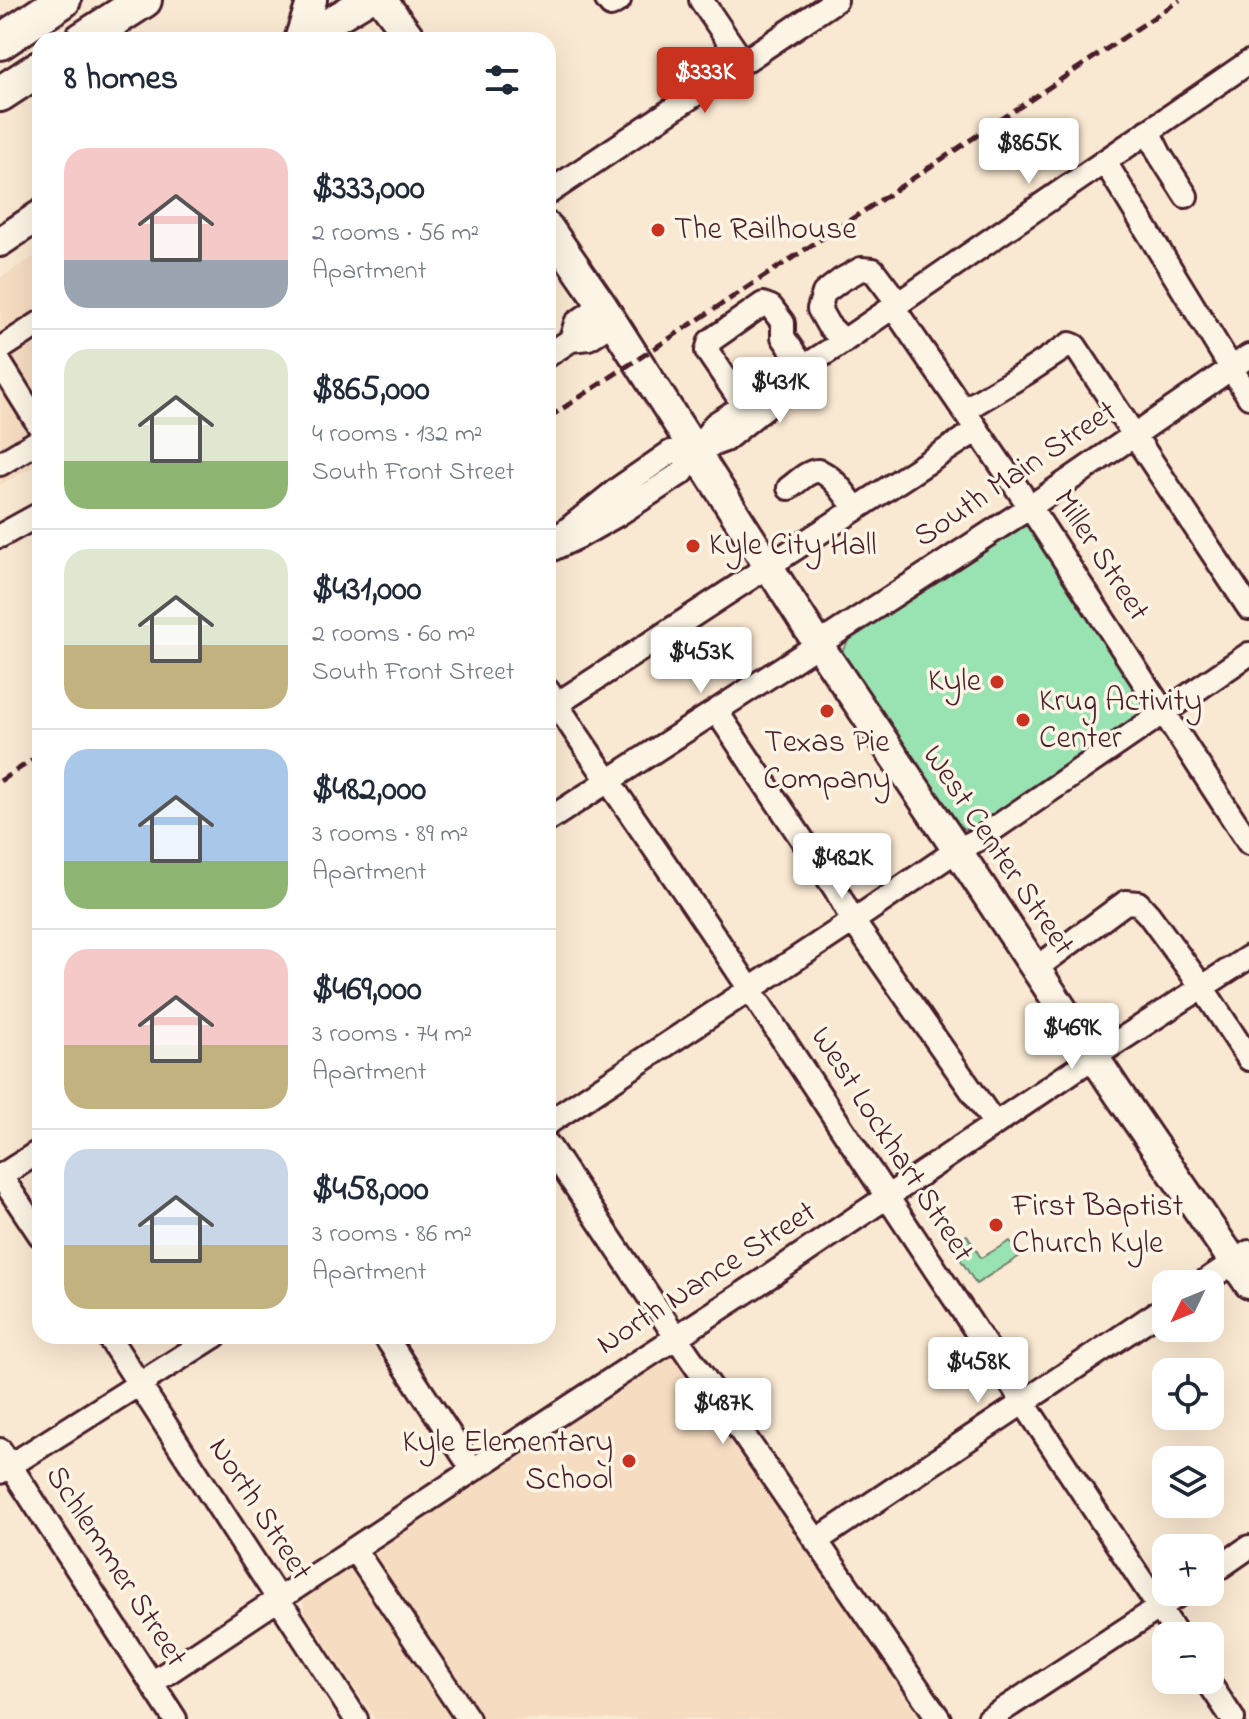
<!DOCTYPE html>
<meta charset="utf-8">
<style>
body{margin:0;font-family:"Indie Flower",sans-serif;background:#f2f2f3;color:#1f2937;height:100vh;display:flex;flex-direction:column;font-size:30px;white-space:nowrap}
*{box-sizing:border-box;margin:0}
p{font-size:26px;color:#747a83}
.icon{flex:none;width:44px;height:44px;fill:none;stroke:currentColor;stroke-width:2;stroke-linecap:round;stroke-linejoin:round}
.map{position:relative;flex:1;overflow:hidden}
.sheet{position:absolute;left:32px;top:32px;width:524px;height:1312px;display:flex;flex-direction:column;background:#fff;border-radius:24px;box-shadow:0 8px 32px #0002}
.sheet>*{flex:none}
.needle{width:52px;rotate:227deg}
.fabs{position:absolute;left:1152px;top:1270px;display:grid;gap:16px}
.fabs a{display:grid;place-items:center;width:72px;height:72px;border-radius:16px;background:#fff;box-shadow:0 8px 32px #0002;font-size:40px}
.price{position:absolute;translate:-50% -68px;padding:0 18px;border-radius:8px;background:#fff;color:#222;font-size:26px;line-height:52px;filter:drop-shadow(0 2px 4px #0008)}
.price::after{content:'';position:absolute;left:50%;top:48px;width:24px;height:18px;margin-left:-12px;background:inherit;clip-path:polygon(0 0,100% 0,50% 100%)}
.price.active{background:#c8321e;color:#fff}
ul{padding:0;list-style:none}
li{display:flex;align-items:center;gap:24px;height:200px;padding:0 32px}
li+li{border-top:2px solid #e0e1e3}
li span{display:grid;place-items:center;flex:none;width:224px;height:160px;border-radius:24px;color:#555}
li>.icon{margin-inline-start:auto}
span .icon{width:96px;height:96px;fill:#fffc;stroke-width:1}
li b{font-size:34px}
h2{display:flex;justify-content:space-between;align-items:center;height:96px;padding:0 32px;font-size:34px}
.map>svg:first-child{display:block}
.built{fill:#f6ddc2}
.green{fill:#99e3b2;stroke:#72816e;stroke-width:2}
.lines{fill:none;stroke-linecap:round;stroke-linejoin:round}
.minor-casing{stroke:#4a1f2b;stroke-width:28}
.major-casing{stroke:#4a1f2b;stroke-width:34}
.highway-casing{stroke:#4a1f2b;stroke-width:40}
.minor{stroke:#fcf5e5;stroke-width:22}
.major{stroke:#fcf5e5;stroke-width:28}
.highway{stroke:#fcf5e5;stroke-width:34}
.rail{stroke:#4a1f2b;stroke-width:5;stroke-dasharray:12 6;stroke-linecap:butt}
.poi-dot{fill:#c8321e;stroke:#fcf5e5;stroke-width:3}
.labels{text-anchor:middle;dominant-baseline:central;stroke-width:7;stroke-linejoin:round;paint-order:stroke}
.poi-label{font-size:32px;fill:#4a1f2b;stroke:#fcf5e5;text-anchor:start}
.street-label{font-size:32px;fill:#4a1f2b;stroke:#fcf5e5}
</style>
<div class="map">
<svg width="1249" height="1719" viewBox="0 0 1249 1719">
<rect width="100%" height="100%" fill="#fae9d2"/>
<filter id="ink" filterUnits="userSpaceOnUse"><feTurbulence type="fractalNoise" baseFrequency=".0125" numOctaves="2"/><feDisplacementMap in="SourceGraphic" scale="16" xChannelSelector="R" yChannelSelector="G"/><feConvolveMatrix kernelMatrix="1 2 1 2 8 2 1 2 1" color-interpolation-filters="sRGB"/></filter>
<g filter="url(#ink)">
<path class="built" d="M40,253V414L0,353V278Z
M0,387L40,448V463L0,485Z
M678,1348L933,1719H375L304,1611V1598L669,1349Z"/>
<path class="green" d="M1028,521L1150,704L1148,715L1145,718L979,826C967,831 962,830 952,822L844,660L841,653L852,634Z
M967,1235L981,1258L1010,1241L1020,1256L976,1284L951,1244Z"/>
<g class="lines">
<g class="minor-casing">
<path id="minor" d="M607,0L611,5L619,0
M701,0L743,62
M1148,131L1160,155L1186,196
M1105,162L1249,397
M548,193L836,0
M893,307L1030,507L1249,843
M571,340L576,323L602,305
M844,341L828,325L819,309L824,293L841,280L861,269L873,270L898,303
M0,349L40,323
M548,355L571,340L589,338L613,323
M0,363L40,427
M964,410L1026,373L1070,344L1075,346L1249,608
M752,417L707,351L710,341L763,304L771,307L783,323V337L804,367
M0,464L40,440
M789,488C796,483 809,470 818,471C831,473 848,498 855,508
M563,533L619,488L671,452L695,451L725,440L783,393
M0,536L40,514
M548,551L580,536L617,515L683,472L695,451L715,424L835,347L1249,62
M548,691C614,792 685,890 751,991C893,1206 1034,1422 1178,1636
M557,704L977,430
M717,712L836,890L853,921L995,1124
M548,820L1030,507L1249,356
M1035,969L1126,902L1138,903L1149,915L1202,987L1249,1059
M548,1123L847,925L957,850L979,839L1249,654
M548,1145L676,1337L939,1719
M0,1175L40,1235
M1,1176L40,1151
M1201,1284L1249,1252
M108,1336L356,1719
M385,1336L473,1470
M0,1450L175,1719
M0,1472L215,1336
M816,1541L1166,1307
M354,1549L468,1719
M1210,1574L1249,1547
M1207,1680L1233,1719
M152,1683L473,1470L770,1276L1094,1057L1249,957
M989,1719L1183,1592"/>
</g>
<g class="major-casing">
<path id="major" d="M382,0L412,40
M299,40L312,0
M300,40L366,0
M548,227L602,305L818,644L957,850L1118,1093L1249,1284
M0,242L40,215"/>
</g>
<g class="highway-casing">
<path id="highway" d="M82,40L144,0
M0,42L63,0
M0,94L40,68"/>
</g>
<use href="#minor" class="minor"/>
<use href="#major" class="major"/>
<use href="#highway" class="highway"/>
<path class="rail" d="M548,418L873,205L1180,0
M0,781L40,755"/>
</g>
</g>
<g class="poi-dot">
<circle cx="658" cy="230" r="8"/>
<circle cx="693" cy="546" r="8"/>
<circle cx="997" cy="682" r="8"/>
<circle cx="827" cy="711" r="8"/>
<circle cx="1023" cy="720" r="8"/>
<circle cx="996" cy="1225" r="8"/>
<circle cx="629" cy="1461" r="8"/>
</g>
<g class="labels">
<g class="poi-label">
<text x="674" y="230">The Railhouse</text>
<text x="709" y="546">Kyle City Hall</text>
<text x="981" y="682" text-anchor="end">Kyle</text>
<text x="1039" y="702">Krug Activity<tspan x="1039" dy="37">Center</tspan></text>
<text x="827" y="743" text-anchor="middle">Texas Pie<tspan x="827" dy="37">Company</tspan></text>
<text x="1012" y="1207">First Baptist<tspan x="1012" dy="37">Church Kyle</tspan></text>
<text x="613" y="1443" text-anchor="end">Kyle Elementary<tspan x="613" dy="37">School</tspan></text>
</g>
<g class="street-label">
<text transform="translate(1016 475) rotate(-34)">South Main Street</text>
<text transform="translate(1100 556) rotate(57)">Miller Street</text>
<text transform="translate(997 851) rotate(56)">West Center Street</text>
<text transform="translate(891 1145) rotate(57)">West Lockhart Street</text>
<text transform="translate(707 1279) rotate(-33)">North Nance Street</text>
<text transform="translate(259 1510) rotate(57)">North Street</text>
<text transform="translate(115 1567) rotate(57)">Schlemmer Street</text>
</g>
</g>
</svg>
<div class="fabs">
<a><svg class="needle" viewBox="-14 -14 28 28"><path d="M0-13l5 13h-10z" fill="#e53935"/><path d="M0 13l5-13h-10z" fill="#747a83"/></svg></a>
<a><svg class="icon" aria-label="locate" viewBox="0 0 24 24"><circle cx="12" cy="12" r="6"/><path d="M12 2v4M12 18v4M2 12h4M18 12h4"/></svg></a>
<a><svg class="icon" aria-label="layers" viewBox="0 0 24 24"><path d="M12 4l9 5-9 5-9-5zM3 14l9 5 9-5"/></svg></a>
<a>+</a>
<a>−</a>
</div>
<b class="price active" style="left:705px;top:115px">$333K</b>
<b class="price" style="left:1029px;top:186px">$865K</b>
<b class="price" style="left:780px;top:425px">$431K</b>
<b class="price" style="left:701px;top:695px">$453K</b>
<b class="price" style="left:842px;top:901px">$482K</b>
<b class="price" style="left:1072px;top:1071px">$469K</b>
<b class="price" style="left:978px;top:1405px">$458K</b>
<b class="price" style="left:723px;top:1446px">$487K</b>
<section class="sheet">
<h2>8 homes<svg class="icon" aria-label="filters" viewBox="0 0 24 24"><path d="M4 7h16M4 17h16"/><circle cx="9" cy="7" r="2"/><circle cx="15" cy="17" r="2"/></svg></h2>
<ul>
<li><span style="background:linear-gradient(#f6c9c9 70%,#9aa5b1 0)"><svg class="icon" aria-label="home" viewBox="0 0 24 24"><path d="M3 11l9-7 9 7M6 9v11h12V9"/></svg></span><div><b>$333,000</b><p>2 rooms · 56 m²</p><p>Apartment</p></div></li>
<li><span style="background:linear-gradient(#dfe7d0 70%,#8fb573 0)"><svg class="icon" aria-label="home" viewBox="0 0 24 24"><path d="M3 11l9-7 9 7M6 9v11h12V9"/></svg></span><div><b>$865,000</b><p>4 rooms · 132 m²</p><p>South Front Street</p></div></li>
<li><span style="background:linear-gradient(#dfe7d0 60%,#c2b280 0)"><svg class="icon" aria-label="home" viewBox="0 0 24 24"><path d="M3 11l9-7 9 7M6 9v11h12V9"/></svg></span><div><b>$431,000</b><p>2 rooms · 60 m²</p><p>South Front Street</p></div></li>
<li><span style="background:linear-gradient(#a9c7e8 70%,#8fb573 0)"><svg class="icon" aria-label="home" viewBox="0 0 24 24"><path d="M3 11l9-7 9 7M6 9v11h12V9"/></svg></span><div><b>$482,000</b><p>3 rooms · 89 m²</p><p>Apartment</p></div></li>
<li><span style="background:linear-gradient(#f6c9c9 60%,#c2b280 0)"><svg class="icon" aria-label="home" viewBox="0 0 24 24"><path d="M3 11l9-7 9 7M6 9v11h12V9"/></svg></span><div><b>$469,000</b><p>3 rooms · 74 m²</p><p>Apartment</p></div></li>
<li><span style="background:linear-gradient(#c9d6e8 60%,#c2b280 0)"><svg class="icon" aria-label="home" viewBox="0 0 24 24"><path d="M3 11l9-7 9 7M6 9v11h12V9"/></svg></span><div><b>$458,000</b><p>3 rooms · 86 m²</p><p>Apartment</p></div></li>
</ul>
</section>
</div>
